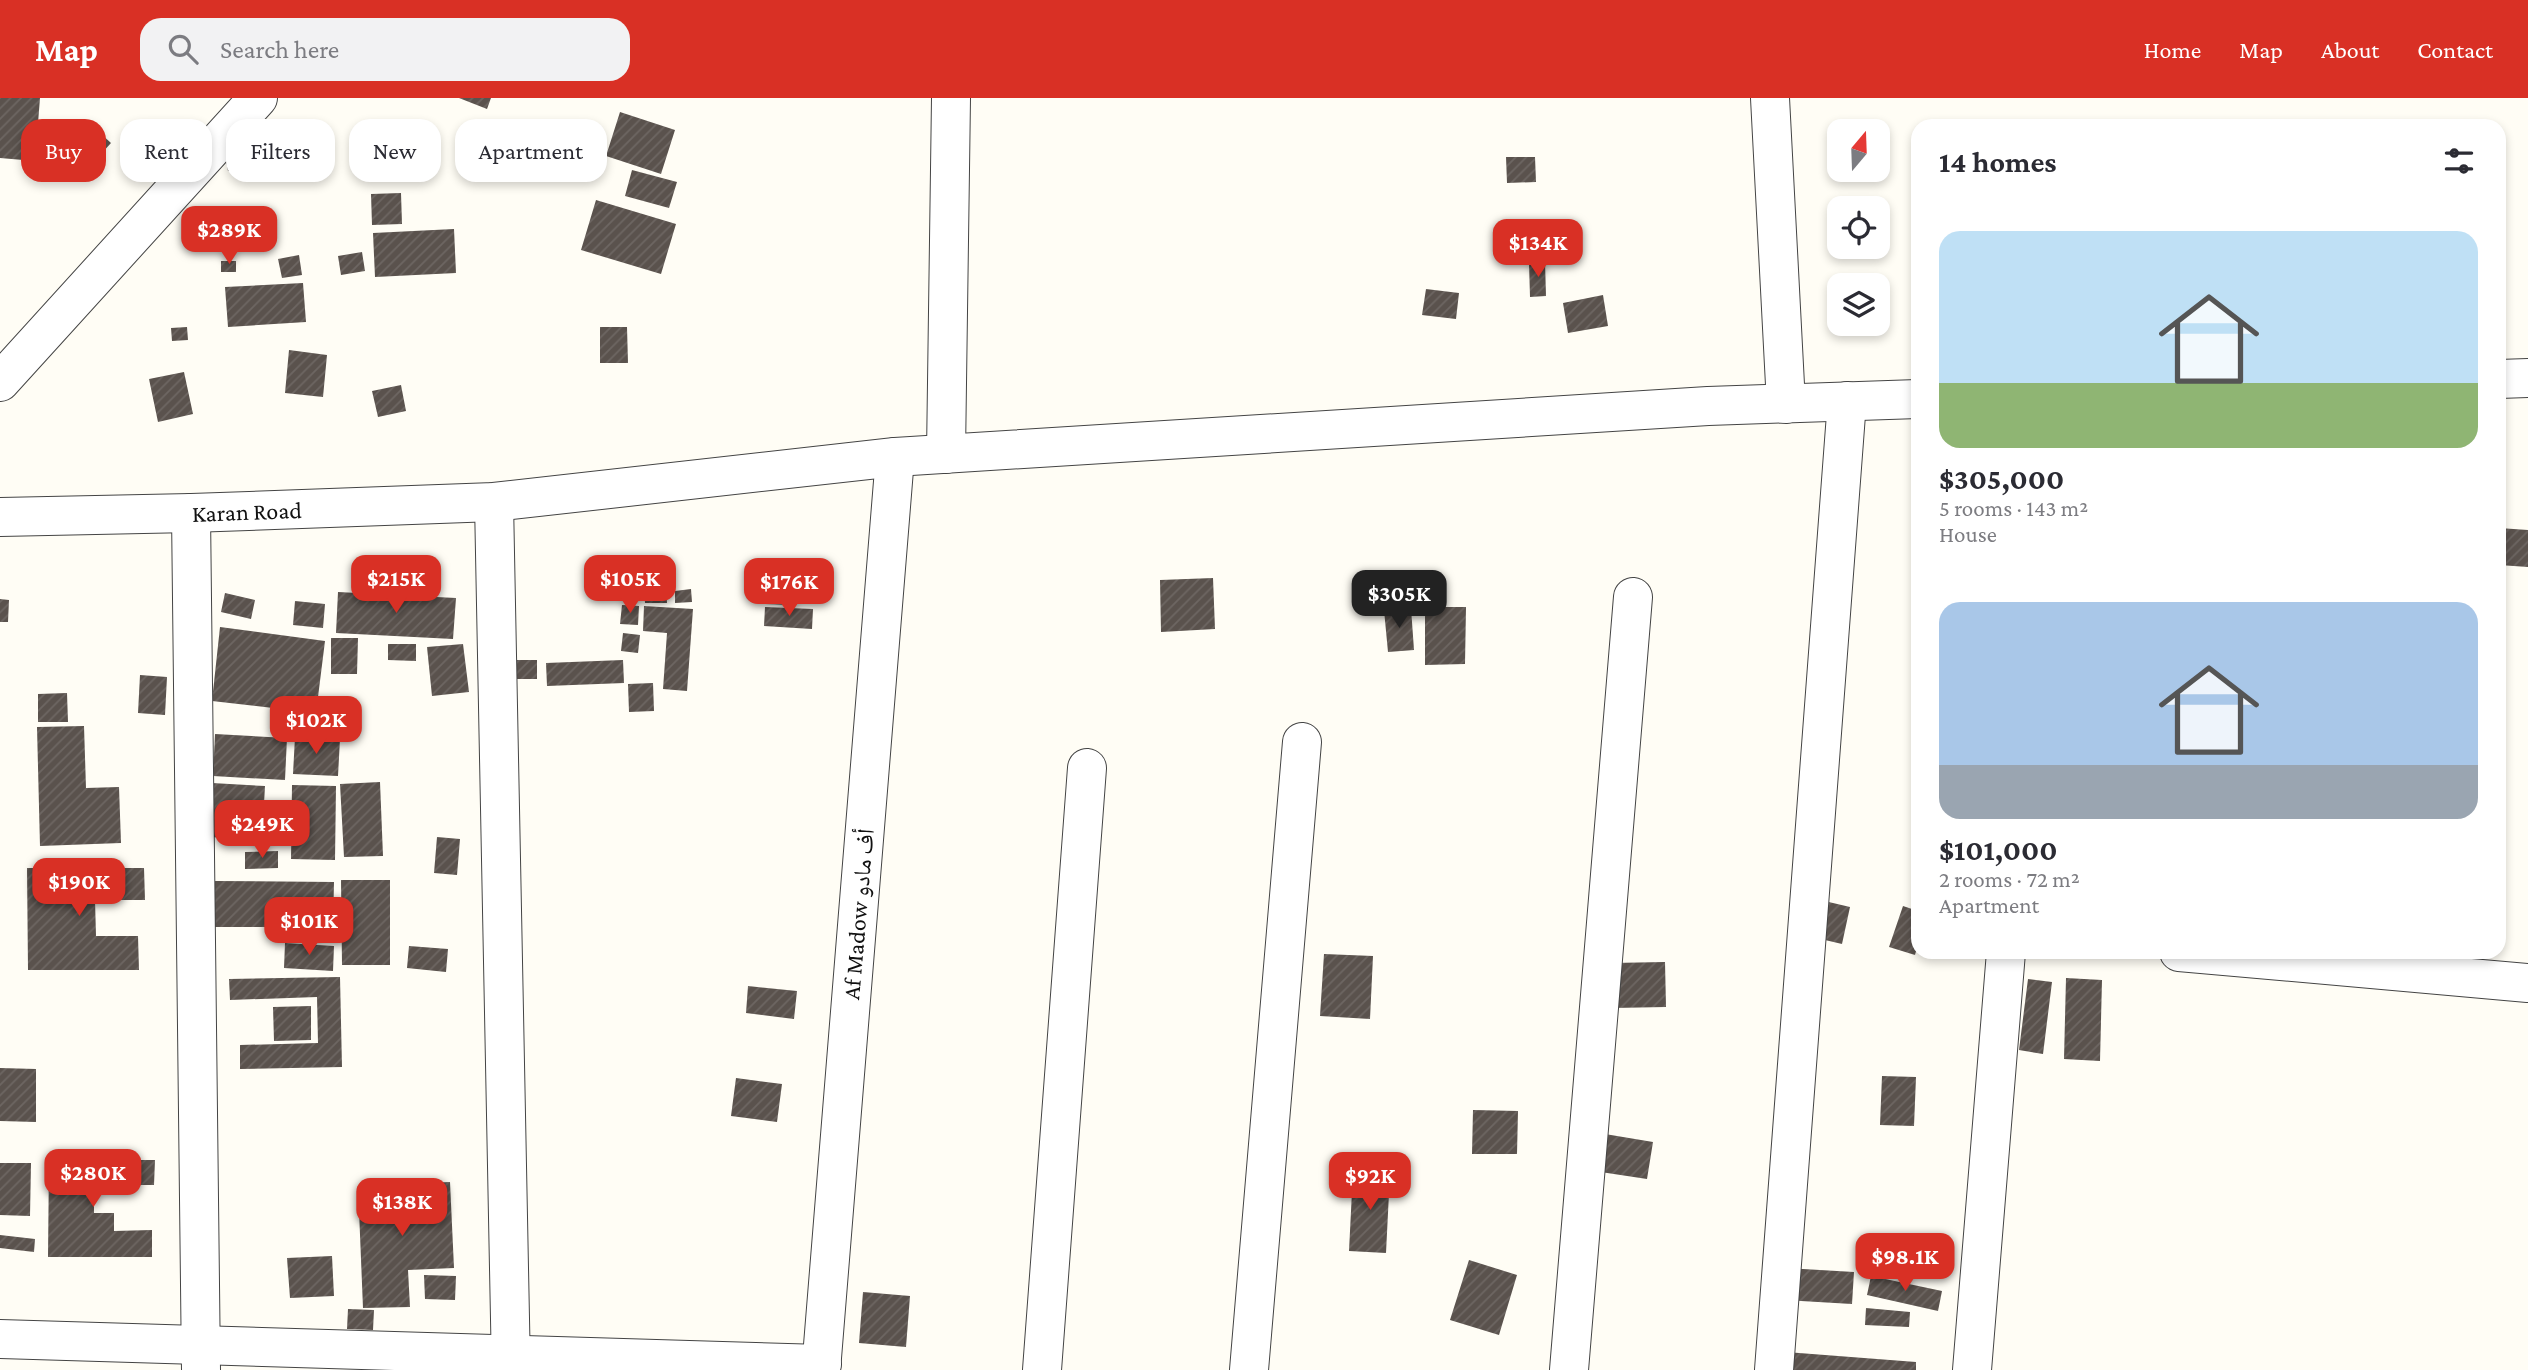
<!DOCTYPE html>
<meta charset="utf-8">
<style>
body{margin:0;font-family:"Crimson Pro","Noto Naskh Arabic",serif;background:#f2f2f3;color:#2b2b33;height:100vh;display:flex;flex-direction:column;font-size:26px;white-space:nowrap}
*{box-sizing:border-box;margin:0}
p{font-size:23px;color:#7c7c81}
.icon{flex:none;width:38px;height:38px;fill:none;stroke:currentColor;stroke-width:2;stroke-linecap:round;stroke-linejoin:round}
.map{position:relative;flex:1;overflow:hidden}
.side{position:absolute;left:1911px;top:21px;width:595px;height:840px;display:flex;flex-direction:column;background:#fff;border-radius:21px;box-shadow:0 4px 10px #0003}
.side>*{flex:none}
.hud{position:absolute;left:21px;top:21px;width:665px;height:63px;display:flex;gap:14px}
.needle{width:46px;rotate:19deg}
.tools{position:absolute;left:1827px;top:21px;display:grid;gap:14px}
.tools a{display:grid;place-items:center;width:63px;height:63px;border-radius:14px;background:#fff;box-shadow:0 4px 10px #0003;font-size:35px}
.price{position:absolute;translate:-50% -60px;padding:0 16px;border-radius:14px;background:#d93025;color:#fff;font-size:23px;line-height:46px;filter:drop-shadow(0 2px 4px #0008)}
.price::after{content:'';position:absolute;left:50%;top:42px;width:21px;height:16px;margin-left:-10px;background:inherit;clip-path:polygon(0 0,100% 0,50% 100%)}
.price.on{background:#222;color:#fff}
ul{padding:0;list-style:none}
li{display:grid;align-content:center;gap:14px;height:371px;padding:0 28px}
li span{display:grid;place-items:center;height:217px;border-radius:21px;color:#555}
li>.icon{margin-inline-start:auto}
span .icon{width:126px;height:126px;fill:#fffc;stroke-width:1}
li b{font-size:30px}
h2{display:flex;justify-content:space-between;align-items:center;height:84px;padding:0 28px;font-size:30px}
.chip{padding:0 24px;border-radius:21px;background:#fff;box-shadow:0 4px 10px #0003;font-size:24px;line-height:63px}
.chip.on{background:#d93025;color:#fff}
header{display:flex;align-items:center;gap:42px;box-sizing:border-box;height:98px;padding:0 35px;background:#d93025;color:#fff}
header strong{font-size:33px}
nav{display:flex;gap:38px;margin-inline-start:auto;font-size:24px}
.search{width:490px;height:63px;background:#f2f2f3;display:flex;align-items:center;gap:18px;box-sizing:border-box;padding:0 24px;border-radius:21px;color:#7c7c81;font-size:26px}
.map>svg:first-child{display:block}
.building{fill:url(#building-hatch)}
.lines{fill:none;stroke-linecap:round;stroke-linejoin:round}
.minor-casing{stroke:#444;stroke-width:40}
.minor{stroke:#fff;stroke-width:38}
.labels{text-anchor:middle;dominant-baseline:central;stroke-width:7;stroke-linejoin:round;paint-order:stroke}
.street-label{font-size:24px;fill:#111;stroke:#fff}
</style>
<header>
<strong>Map</strong>
<div class="search"><svg class="icon" aria-label="search" viewBox="0 0 24 24"><circle cx="10" cy="10" r="6"/><path d="M15 15l6 6"/></svg>Search here</div>
<nav><a>Home</a><a>Map</a><a>About</a><a>Contact</a></nav>
</header>
<div class="map">
<svg width="2528" height="1272" viewBox="0 0 2528 1272">
<defs>
<pattern id="building-hatch" width="6" height="6" patternUnits="userSpaceOnUse" patternTransform="scale(1.75)"><rect width="6" height="6" fill="#5a524d"/><path d="M-1 1l2-2M0 6l6-6M5 7l2-2" fill="none" stroke="#6d6662"/></pattern>
</defs>
<rect width="100%" height="100%" fill="#fffdf5"/>
<path class="building" d="M0,0H40L35,63L0,60Z
M459,0H491L487,11Z
M620,14L675,32L661,76L606,58Z
M302,22L303,66L254,67L252,24Z
M98,33L111,45L93,65L79,52Z
M247,47L252,67L228,73L224,53Z
M1506,59H1535L1536,84L1507,85Z
M632,72L677,84L669,110L625,98Z
M401,95L402,126L372,127L371,96Z
M596,102L676,126L661,176L581,152Z
M454,131L456,175L375,179L373,135Z
M362,154L365,173L341,177L338,158Z
M299,157L302,177L282,180L278,161Z
M221,163H236V174H221Z
M1545,164L1546,198L1530,199L1529,165Z
M303,185L306,224L228,229L225,189Z
M1426,191L1459,195L1456,221L1422,217Z
M1603,197L1608,228L1568,235L1563,205Z
M187,229L188,242L172,243L171,230Z
M600,229H627L628,265H600Z
M289,252L327,257L323,299L285,295Z
M184,274L193,316L158,324L149,281Z
M401,287L406,313L378,319L372,293Z
M2499,430L2528,432V469L2499,467Z
M1213,480L1215,531L1161,534L1160,482Z
M615,488H641V500H615Z
M666,488L667,505H645L644,489Z
M766,488L792,489L791,507L765,506Z
M691,491L692,504L675,505V493Z
M338,494L456,500L453,541L336,535Z
M225,495L255,502L251,521L221,514Z
M0,501L9,502L8,524H0Z
M295,503L325,506L323,530L293,527Z
M622,507L639,508L638,527L620,526Z
M644,508L693,511L687,593L663,591L667,535L643,533Z
M765,509L813,511L812,531L764,528Z
M1425,509H1466L1465,566L1425,567Z
M1411,510L1414,552L1388,554L1384,512Z
M220,529L325,543L316,615L212,603Z
M623,535L640,537L638,555L621,553Z
M331,540H358L357,576H331Z
M388,546H416V563L388,562Z
M463,546L469,594L432,598L427,549Z
M512,562H537V581H512Z
M623,562L624,585L547,588L546,565Z
M140,577L167,579L165,617L138,615Z
M653,585L654,613L629,614L628,586Z
M67,595L68,624H38V596Z
M84,628L86,690L119,689L121,745L40,748L37,629Z
M215,636L287,640L285,682L213,678Z
M295,639L340,641L338,678L293,676Z
M380,684L383,758L344,759L340,686Z
M212,685L265,688L262,742L210,739Z
M292,687L336,688L335,762L291,761Z
M437,739L460,741L457,777L434,775Z
M278,753V770L245,771V754Z
M27,770H144L145,802H95L96,838H138L139,872H28Z
M341,782H390V867H342Z
M214,783L334,784L333,829H214Z
M1816,801L1850,809L1842,846L1808,838Z
M1903,808L1918,813V846L1915,857L1889,849Z
M285,845L334,848L333,873L284,870Z
M409,848L448,851L446,874L407,870Z
M1324,856L1373,858L1370,921L1320,918Z
M1665,864L1666,909L1613,910L1611,865Z
M340,879L342,969L240,971V947L318,945L317,899L230,902L229,881Z
M2066,880L2102,882L2100,963L2064,961Z
M2028,881L2052,884L2043,956L2019,952Z
M748,888L797,893L794,921L746,915Z
M311,908V942L274,943L273,909Z
M0,970L36,971V1024L0,1023Z
M1882,978L1916,979L1914,1028L1880,1027Z
M736,980L782,986L777,1024L731,1018Z
M1473,1012L1518,1013L1517,1056H1472Z
M1599,1035L1653,1044L1647,1081L1594,1073Z
M49,1062H155L154,1087H94V1115H114V1133L152,1132V1159H48Z
M0,1065H31L30,1118L0,1117Z
M1353,1073L1390,1075L1386,1155L1349,1153Z
M450,1084L454,1170L408,1172L410,1209L363,1210L358,1088Z
M0,1137L35,1141L34,1154L0,1150Z
M332,1158L334,1198L290,1200L287,1160Z
M1469,1162L1517,1177L1499,1237L1450,1222Z
M1786,1170L1854,1174L1852,1206L1784,1202Z
M424,1177L456,1178L455,1202L425,1201Z
M1871,1178L1942,1193L1938,1213L1867,1197Z
M863,1194L910,1198L906,1249L859,1245Z
M1866,1210L1910,1214L1909,1229L1865,1227Z
M348,1211L374,1212L373,1232L347,1231Z
M1786,1254L1916,1264V1272H1785Z"/>
<g class="lines">
<g class="minor-casing">
<g id="minor">
<path d="M1770,0L1786,306"/>
<path d="M2499,281L2528,280"/>
<path d="M0,284L258,0"/>
<path d="M946,356L951,0"/>
<path d="M494,404L511,1272"/>
<path d="M191,415L201,1272"/>
<path id="s1" d="M0,419L191,415L494,404L895,359L1708,308L1918,301"/>
<path d="M2179,854L2528,885"/>
<path d="M0,1241L822,1266"/>
<path d="M821,1272L895,359"/>
<path d="M1042,1272L1087,670"/>
<path d="M1249,1272L1302,644"/>
<path d="M1569,1272L1633,499"/>
<path d="M1774,1272L1847,303"/>
<path d="M1972,1272L2006,854"/>
</g>
</g>
<use href="#minor" class="minor"/>
</g>
<g class="labels">
<g class="street-label">
<text stroke="none"><textPath href="#s1" startOffset="247">Karan Road</textPath></text>
<text transform="translate(858 816) rotate(-85)">Af Madow أف مادو</text>
</g>
</g>
</svg>
<div class="tools">
<a><svg class="needle" viewBox="-14 -14 28 28"><path d="M0-13l5 13h-10z" fill="#e53935"/><path d="M0 13l5-13h-10z" fill="#7c7c81"/></svg></a>
<a><svg class="icon" aria-label="locate" viewBox="0 0 24 24"><circle cx="12" cy="12" r="6"/><path d="M12 2v4M12 18v4M2 12h4M18 12h4"/></svg></a>
<a><svg class="icon" aria-label="layers" viewBox="0 0 24 24"><path d="M12 4l9 5-9 5-9-5zM3 14l9 5 9-5"/></svg></a>
</div>
<b class="price" style="left:229px;top:168px">$289K</b>
<b class="price" style="left:1538px;top:181px">$134K</b>
<b class="price" style="left:396px;top:517px">$215K</b>
<b class="price" style="left:630px;top:517px">$105K</b>
<b class="price" style="left:789px;top:520px">$176K</b>
<b class="price on" style="left:1399px;top:532px">$305K</b>
<b class="price" style="left:316px;top:658px">$102K</b>
<b class="price" style="left:262px;top:762px">$249K</b>
<b class="price" style="left:79px;top:820px">$190K</b>
<b class="price" style="left:309px;top:859px">$101K</b>
<b class="price" style="left:93px;top:1111px">$280K</b>
<b class="price" style="left:1370px;top:1114px">$92K</b>
<b class="price" style="left:402px;top:1140px">$138K</b>
<b class="price" style="left:1905px;top:1195px">$98.1K</b>
<div class="hud">
<a class="chip on">Buy</a>
<a class="chip">Rent</a>
<a class="chip">Filters</a>
<a class="chip">New</a>
<a class="chip">Apartment</a>
</div>
<section class="side">
<h2>14 homes<svg class="icon" aria-label="filters" viewBox="0 0 24 24"><path d="M4 7h16M4 17h16"/><circle cx="9" cy="7" r="2"/><circle cx="15" cy="17" r="2"/></svg></h2>
<ul>
<li><span style="background:linear-gradient(#bfe0f5 70%,#8fb573 0)"><svg class="icon" aria-label="home" viewBox="0 0 24 24"><path d="M3 11l9-7 9 7M6 9v11h12V9"/></svg></span><div><b>$305,000</b><p>5 rooms · 143 m²</p><p>House</p></div></li>
<li><span style="background:linear-gradient(#a9c7e8 75%,#9aa5b1 0)"><svg class="icon" aria-label="home" viewBox="0 0 24 24"><path d="M3 11l9-7 9 7M6 9v11h12V9"/></svg></span><div><b>$101,000</b><p>2 rooms · 72 m²</p><p>Apartment</p></div></li>
</ul>
</section>
</div>
